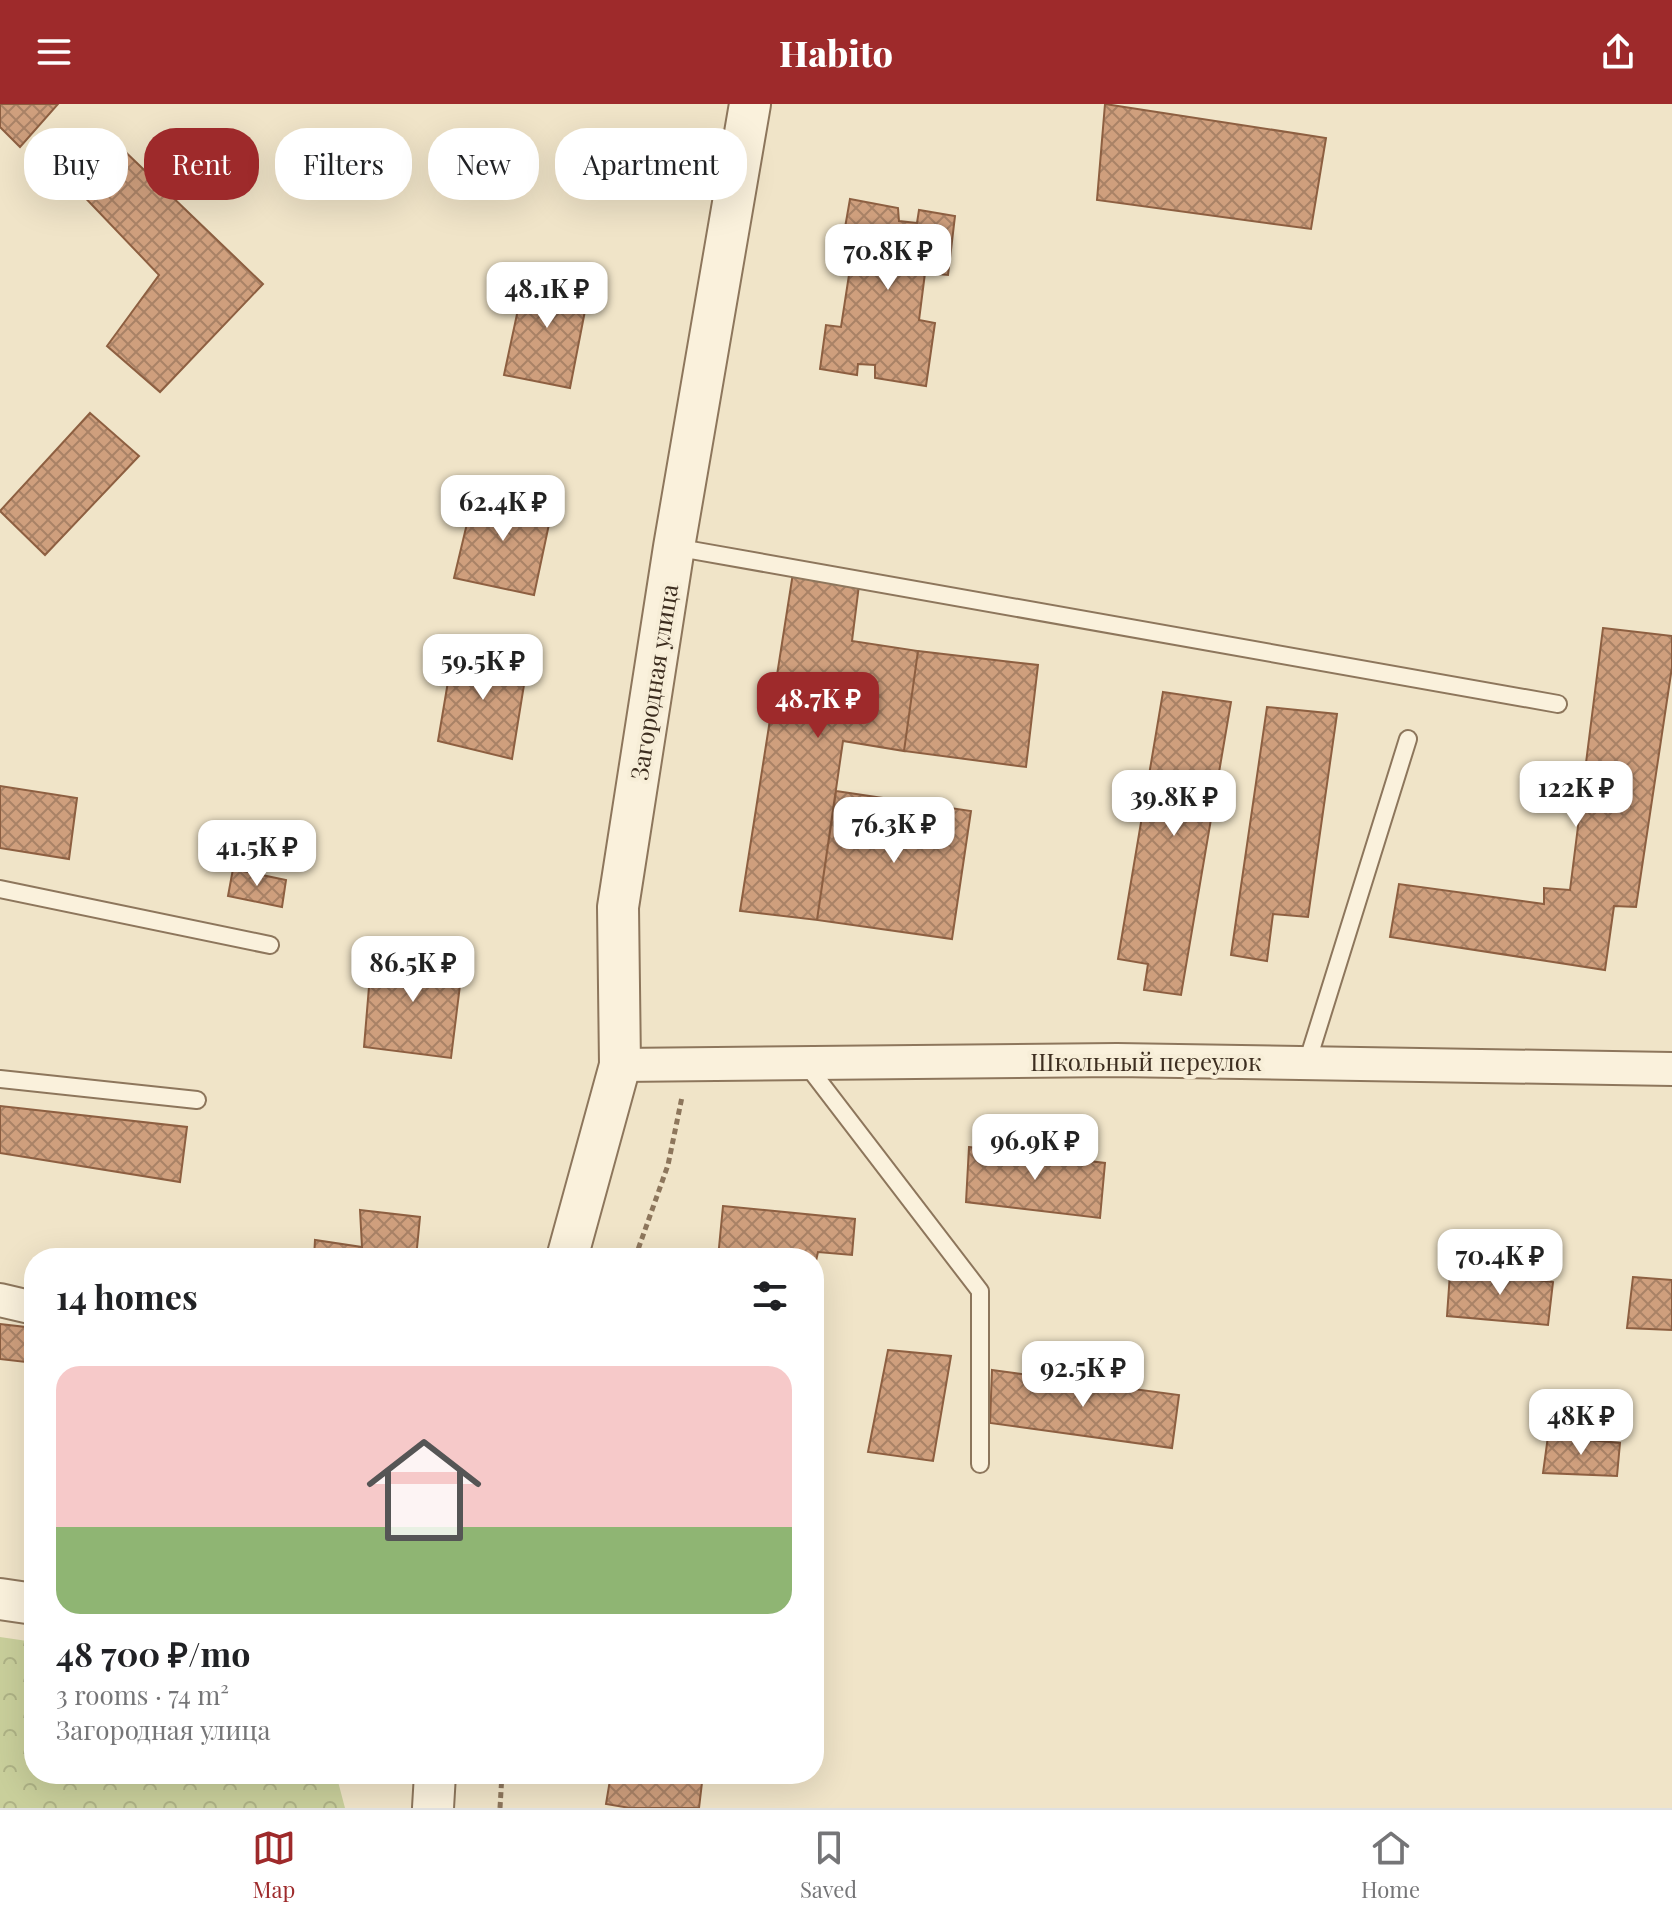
<!DOCTYPE html>
<meta charset="utf-8">
<style>
body{margin:0;font-family:"Playfair Display",serif;background:#f2f2f2;color:#202124;height:100vh;display:flex;flex-direction:column;font-size:30px;white-space:nowrap}
*{box-sizing:border-box;margin:0}
p{font-size:26px;color:#757577}
.icon{flex:none;width:44px;height:44px;fill:none;stroke:currentColor;stroke-width:2;stroke-linecap:round;stroke-linejoin:round}
.map{position:relative;flex:1;overflow:hidden}
.sheet{position:absolute;left:24px;top:1144px;width:800px;height:536px;display:flex;flex-direction:column;background:#fff;border-radius:32px;box-shadow:0 8px 32px #0002}
.sheet>*{flex:none}
.hud{position:absolute;left:24px;top:24px;width:800px;height:72px;display:flex;gap:16px}
.price{position:absolute;translate:-50% -68px;padding:0 18px;border-radius:16px;background:#fff;color:#222;font-size:26px;line-height:52px;filter:drop-shadow(0 2px 4px #0008)}
.price::after{content:'';position:absolute;left:50%;top:48px;width:24px;height:18px;margin-left:-12px;background:inherit;clip-path:polygon(0 0,100% 0,50% 100%)}
.price.selected{background:#9e2a2b;color:#fff}
ul{padding:0;list-style:none}
li{display:grid;align-content:center;gap:16px;height:424px;padding:0 32px}
li span{display:grid;place-items:center;height:248px;border-radius:24px;color:#555}
li>.icon{margin-inline-start:auto}
span .icon{width:144px;height:144px;fill:#fffc;stroke-width:1}
li b{font-size:34px}
h2{display:flex;justify-content:space-between;align-items:center;height:96px;padding:0 32px;font-size:34px}
.chip{padding:0 28px;border-radius:32px;background:#fff;box-shadow:0 8px 32px #0002;font-size:28px;line-height:72px}
.chip.selected{background:#9e2a2b;color:#fff}
header{display:flex;justify-content:space-between;align-items:center;height:104px;padding:0 32px;background:#9e2a2b;color:#fff;font-size:36px;font-weight:800}
.tabs{display:flex;justify-content:space-around;align-items:center;height:112px;border-top:2px solid #e0e0e0;background:#fff;font-size:22px;color:#757577}
.tabs a{display:grid;justify-items:center;gap:4px}
.tabs .selected{color:#9e2a2b}
.map>svg:first-child{display:block}
.forest{fill:url(#forest-crowns)}
.building{fill:url(#building-cross-hatch);stroke:#8d5f41;stroke-width:2}
.lines{fill:none;stroke-linecap:round;stroke-linejoin:round}
.service-casing{stroke:#8d765c;stroke-width:20}
.minor-casing{stroke:#8d765c;stroke-width:36}
.tertiary-casing{stroke:#8d765c;stroke-width:44}
.path{stroke:#8d765c;stroke-width:5;stroke-dasharray:6 4;stroke-linecap:butt}
.service{stroke:#faf1dc;stroke-width:16}
.minor{stroke:#faf1dc;stroke-width:32}
.tertiary{stroke:#faf1dc;stroke-width:40}
.labels{text-anchor:middle;dominant-baseline:central;stroke-width:8;stroke-linejoin:round;paint-order:stroke}
.street-label{font-size:24px;fill:#3d2e20;stroke:#f7eed8}
</style>
<header><svg class="icon" aria-label="menu" viewBox="0 0 24 24"><path d="M4 6h16M4 12h16M4 18h16"/></svg>Habito<svg class="icon" aria-label="share" viewBox="0 0 24 24"><path d="M12 15V3M7 8l5-5 5 5M5 13v7h14v-7"/></svg></header>
<div class="map">
<svg width="1672" height="1704" viewBox="0 0 1672 1704">
<defs>
<pattern id="forest-crowns" width="20" height="18" patternUnits="userSpaceOnUse" patternTransform="scale(2)"><rect width="20" height="18" fill="#c9cf9b"/><path d="M2 6a3 3 0 1 1 6 0M12 15a3 3 0 1 1 6 0" fill="none" stroke="#aeb285"/></pattern>
<pattern id="building-cross-hatch" width="8" height="8" patternUnits="userSpaceOnUse" patternTransform="scale(2)"><rect width="8" height="8" fill="#cf9f7d"/><path d="M0 0l8 8M0 8l8-8" fill="none" stroke="#a98266"/></pattern>
</defs>
<rect width="100%" height="100%" fill="#f0e4c8"/>
<path class="forest" d="M0,1533L34,1538V1670H336L345,1704H0Z"/>
<path class="building" d="M0,0H58L20,43L0,23Z
M1105,0L1326,34L1311,125L1097,96Z
M114,37L263,180L160,288L107,242L159,171L73,81Z
M850,95L898,104L899,117L917,119L919,106L955,112L948,171L925,169L919,216L935,219L926,282L875,274V261L858,260L857,271L820,265L826,221L841,223L851,158H839Z
M526,168L590,181L570,284L504,271Z
M90,309L139,352L45,451L0,407Z
M475,386L552,406L534,491L454,474Z
M793,469L859,481L852,537L918,547L904,647L843,637L817,816L740,807Z
M1603,524L1672,532V563L1636,803L1614,802L1605,866L1390,833L1399,780L1544,800V784L1570,786Z
M454,542L528,556L512,655L438,637Z
M918,547L1038,561L1026,663L904,647Z
M1163,588L1231,598L1181,891L1144,886L1148,860L1118,855Z
M1267,603L1337,610L1308,813L1273,810L1267,857L1231,851Z
M0,682L77,694L69,755L0,744Z
M836,687L971,707L952,835L817,816Z
M233,765L286,776L282,803L228,792Z
M372,847L463,857L451,954L364,943Z
M0,1002L187,1023L180,1078L0,1049Z
M969,1043L1105,1059L1100,1114L966,1098Z
M723,1102L855,1115L852,1151L818,1148L814,1166V1154H718Z
M360,1106L420,1113L416,1154H314L315,1136L362,1143Z
M1504,1154L1514,1163L1513,1173L1553,1178L1548,1221L1447,1212L1450,1169L1491,1171L1496,1158Z
M1633,1173L1672,1176V1226L1627,1224Z
M0,1220L34,1224V1259L0,1255Z
M814,1239L822,1240L814,1295Z
M888,1246L951,1252L933,1357L868,1348Z
M992,1266L1179,1291L1172,1344L990,1319Z
M1548,1332L1620,1339L1617,1372L1543,1369Z
M611,1670H703L699,1704H630L606,1700Z"/>
<g class="lines">
<g class="service-casing">
<path id="service" d="M674,443L1558,600
M0,785L270,841
M1307,959L1408,635
M806,960L980,1187V1360
M0,975L197,996"/>
</g>
<g class="minor-casing">
<path id="minor" d="M620,961L1117,956L1672,965
M0,1196L34,1204"/>
</g>
<g class="tertiary-casing">
<path id="tertiary" d="M567,1154L620,961L618,803L674,443L750,0
M0,1495L34,1500
M433,1704L435,1670"/>
</g>
<path class="path" d="M635,1154L668,1061L682,993
M500,1704L502,1670"/>
<use href="#service" class="service"/>
<use href="#minor" class="minor"/>
<use href="#tertiary" class="tertiary"/>
</g>
<g class="labels">
<g class="street-label">
<text transform="translate(653 578) rotate(-81)">Загородная улица</text>
<text x="1146" y="957">Школьный переулок</text>
</g>
</g>
</svg>
<b class="price" style="left:888px;top:188px">70.8K ₽</b>
<b class="price" style="left:547px;top:226px">48.1K ₽</b>
<b class="price" style="left:503px;top:439px">62.4K ₽</b>
<b class="price" style="left:483px;top:598px">59.5K ₽</b>
<b class="price selected" style="left:818px;top:636px">48.7K ₽</b>
<b class="price" style="left:1576px;top:725px">122K ₽</b>
<b class="price" style="left:1174px;top:734px">39.8K ₽</b>
<b class="price" style="left:894px;top:761px">76.3K ₽</b>
<b class="price" style="left:257px;top:784px">41.5K ₽</b>
<b class="price" style="left:413px;top:900px">86.5K ₽</b>
<b class="price" style="left:1035px;top:1078px">96.9K ₽</b>
<b class="price" style="left:1500px;top:1193px">70.4K ₽</b>
<b class="price" style="left:1083px;top:1305px">92.5K ₽</b>
<b class="price" style="left:1581px;top:1353px">48K ₽</b>
<div class="hud">
<a class="chip">Buy</a>
<a class="chip selected">Rent</a>
<a class="chip">Filters</a>
<a class="chip">New</a>
<a class="chip">Apartment</a>
</div>
<section class="sheet">
<h2>14 homes<svg class="icon" aria-label="filters" viewBox="0 0 24 24"><path d="M4 7h16M4 17h16"/><circle cx="9" cy="7" r="2"/><circle cx="15" cy="17" r="2"/></svg></h2>
<ul>
<li><span style="background:linear-gradient(#f6c9c9 65%,#8fb573 0)"><svg class="icon" aria-label="home" viewBox="0 0 24 24"><path d="M3 11l9-7 9 7M6 9v11h12V9"/></svg></span><div><b>48 700 ₽/mo</b><p>3 rooms · 74 m²</p><p>Загородная улица</p></div></li>
</ul>
</section>
</div>
<nav class="tabs">
<a class="selected"><svg class="icon" aria-label="map" viewBox="0 0 24 24"><path d="M3 6l6-2 6 2 6-2v14l-6 2-6-2-6 2zM9 4v14M15 6v14"/></svg>Map</a>
<a><svg class="icon" aria-label="saved" viewBox="0 0 24 24"><path d="M7 4h10v16l-5-4-5 4z"/></svg>Saved</a>
<a><svg class="icon" aria-label="home" viewBox="0 0 24 24"><path d="M3 11l9-7 9 7M6 9v11h12V9"/></svg>Home</a>
</nav>
